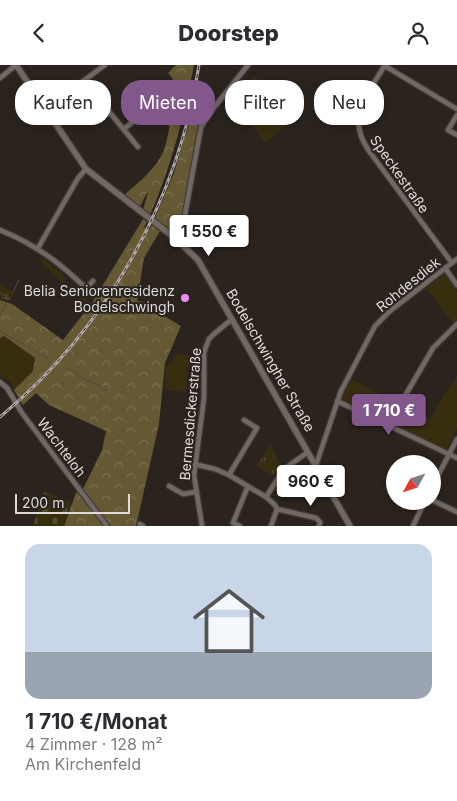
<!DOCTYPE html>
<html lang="de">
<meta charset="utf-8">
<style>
body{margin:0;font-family:Inter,sans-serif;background:#f7f7f7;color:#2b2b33;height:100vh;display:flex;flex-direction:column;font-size:19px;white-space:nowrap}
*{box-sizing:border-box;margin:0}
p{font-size:16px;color:#7c7c81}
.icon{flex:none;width:28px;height:28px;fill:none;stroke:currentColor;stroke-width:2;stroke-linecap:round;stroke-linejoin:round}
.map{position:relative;height:461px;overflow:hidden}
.panel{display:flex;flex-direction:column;background:#fff;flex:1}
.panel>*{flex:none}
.banner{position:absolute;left:15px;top:15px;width:428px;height:45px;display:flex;gap:10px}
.needle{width:32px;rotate:230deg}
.tools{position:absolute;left:386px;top:390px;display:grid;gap:10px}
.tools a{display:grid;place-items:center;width:55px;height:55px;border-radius:50%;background:#fff;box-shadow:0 2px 8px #0003;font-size:25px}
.scale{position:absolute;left:15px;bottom:12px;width:115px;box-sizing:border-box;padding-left:5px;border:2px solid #dfdad7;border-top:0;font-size:14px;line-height:18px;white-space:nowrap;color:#dfdad7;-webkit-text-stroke:4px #2a231e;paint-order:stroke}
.price{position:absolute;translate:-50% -42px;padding:0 11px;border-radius:5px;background:#fff;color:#222;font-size:16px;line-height:32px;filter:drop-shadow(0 1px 2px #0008)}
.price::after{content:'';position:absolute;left:50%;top:30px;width:15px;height:11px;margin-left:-8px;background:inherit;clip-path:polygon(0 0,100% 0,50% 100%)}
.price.selected{background:#82578c;color:#fff}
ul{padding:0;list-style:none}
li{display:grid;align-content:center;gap:10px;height:265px;padding:0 25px}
li span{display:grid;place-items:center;height:155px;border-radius:15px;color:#555}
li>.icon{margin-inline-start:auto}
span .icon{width:90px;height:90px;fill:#fffc;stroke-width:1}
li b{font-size:21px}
.tag{padding:0 18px;border-radius:20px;background:#fff;box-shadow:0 2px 8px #0003;font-size:18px;line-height:45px}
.tag.selected{background:#82578c;color:#fff}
header{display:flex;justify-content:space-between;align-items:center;height:65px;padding:0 25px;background:#fff;font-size:22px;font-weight:800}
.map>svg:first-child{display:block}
.green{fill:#372e10}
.forest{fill:url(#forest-crowns)}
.wetland{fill:url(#wetland-marsh)}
.cemetery{fill:url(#cemetery-stones)}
.park{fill:url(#park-tufts)}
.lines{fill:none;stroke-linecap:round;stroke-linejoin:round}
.stream{stroke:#5d4445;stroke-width:1}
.minor-casing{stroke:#433d3a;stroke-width:7}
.tertiary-casing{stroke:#433d3a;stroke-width:8}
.minor{stroke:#716863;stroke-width:4.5}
.tertiary{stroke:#716863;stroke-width:5.5}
.rail-casing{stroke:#aea8a5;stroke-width:3}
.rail{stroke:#2a231e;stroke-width:1;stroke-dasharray:4;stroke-linecap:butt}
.poi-dot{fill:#ed8cf9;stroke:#2a231e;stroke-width:2}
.labels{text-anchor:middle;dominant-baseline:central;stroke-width:4;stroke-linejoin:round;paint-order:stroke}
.street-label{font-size:14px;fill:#dfdad7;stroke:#2a231e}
.poi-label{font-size:14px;fill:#dfdad7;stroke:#2a231e;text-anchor:end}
</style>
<header><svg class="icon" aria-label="back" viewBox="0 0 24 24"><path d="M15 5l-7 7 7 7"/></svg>Doorstep<svg class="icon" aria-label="person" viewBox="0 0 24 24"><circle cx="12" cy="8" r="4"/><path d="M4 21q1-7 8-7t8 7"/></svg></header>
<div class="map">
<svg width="457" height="461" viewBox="0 0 457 461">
<defs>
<pattern id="forest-crowns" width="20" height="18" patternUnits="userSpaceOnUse" patternTransform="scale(1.25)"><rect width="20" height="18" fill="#655933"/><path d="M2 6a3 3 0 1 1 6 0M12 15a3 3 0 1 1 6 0" fill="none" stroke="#7b7050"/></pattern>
<pattern id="wetland-marsh" width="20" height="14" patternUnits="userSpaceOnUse" patternTransform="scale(1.25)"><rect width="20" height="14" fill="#372e10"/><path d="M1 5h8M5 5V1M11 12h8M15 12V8" fill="none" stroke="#544c32"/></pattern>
<pattern id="cemetery-stones" width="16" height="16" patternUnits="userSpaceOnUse" patternTransform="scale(1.25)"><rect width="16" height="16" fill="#372e10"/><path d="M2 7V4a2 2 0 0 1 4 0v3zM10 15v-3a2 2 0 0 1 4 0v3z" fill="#544c32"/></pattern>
<pattern id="park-tufts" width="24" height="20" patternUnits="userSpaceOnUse" patternTransform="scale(1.25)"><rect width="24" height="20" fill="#372e10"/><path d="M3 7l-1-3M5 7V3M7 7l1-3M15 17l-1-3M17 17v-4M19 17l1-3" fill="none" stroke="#544c32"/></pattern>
</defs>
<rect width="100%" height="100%" fill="#2a231e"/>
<path class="green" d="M255,11L292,56L266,78L229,33Z
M43,193L66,213L62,218L42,198Z
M445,209L457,227V255L453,258L426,223Z
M72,220L91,238L85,246L83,244L86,240L69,223Z
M3,271L35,293L33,306L14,325L9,316L0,311V273Z
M174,289L190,290L191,301H188L186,327L168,325L165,320L166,302L170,298H172Z
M457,311V364L446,385L392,359L402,340L431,354L444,329Z
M351,314L397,337L388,355L385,356L341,334Z"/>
<path class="forest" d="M176,0H194C184,52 171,102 150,150L143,145L148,128H147L139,143L123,131C138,118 157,103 164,85C171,65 172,37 174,16L168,8Z
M194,41L208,45L200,59L195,77L180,167L177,170L155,153L174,108Z
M143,154L147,157L144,162L149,165L152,160L160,166L144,193L137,236L161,239V249L181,261L165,298L159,359L136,461H64L76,428L84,422L102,385L106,366L49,340L36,328L23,340L14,325L33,306L35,293L4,271L0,273V235L12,239L63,275L92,238Z"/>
<path class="wetland" d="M0,220L14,228L9,237L0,233Z"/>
<path class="cemetery" d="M44,427L72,437L64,461H33Z"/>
<path class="park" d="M137,25L147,37L132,48L124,38L123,33L130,28L132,30Z
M270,378L281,401L272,411L257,401Z"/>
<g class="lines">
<path class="stream" d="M13,227L19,215
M0,228L7,232L8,234
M0,250L6,239
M0,266L48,293
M63,301L81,311L83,314L101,321L109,329"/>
<g class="minor-casing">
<path id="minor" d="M385,0C367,31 345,51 369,86L452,198
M385,1L457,44
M0,13L16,0
M84,16L138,82
M45,44L105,0
M457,50L448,65L457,70
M124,64L152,41
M0,165C39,181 64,201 93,230
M180,177L201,62L212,45L248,0
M38,183L78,113L86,104
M445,203L457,220
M86,223L93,216
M0,317L7,323L22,348L107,461
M337,336L457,393
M388,360L433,283L457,259
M194,399L215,404L229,410L266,432L275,440L277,444L271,461
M316,400L341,326L375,261L390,246L457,194
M229,410L257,363L244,355
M169,421L183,429L196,427
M432,422L457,374
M266,432L284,404L308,387
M432,435L457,447
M277,444L316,453L320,457L319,461
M140,459L143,461
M202,461L194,410L204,333V287L209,274L214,269L232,254
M240,461L233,458L248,421
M413,461L425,436"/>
</g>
<g class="tertiary-casing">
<path id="tertiary" d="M16,0L86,104L175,173L198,195L350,461"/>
</g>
<use href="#minor" class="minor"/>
<use href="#tertiary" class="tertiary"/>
<g class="rail-casing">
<path id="rail" d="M0,352C106,264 178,136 199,0"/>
</g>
<use href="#rail" class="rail"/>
</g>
<circle class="poi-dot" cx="185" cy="233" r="5"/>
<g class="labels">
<g class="street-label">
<text transform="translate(400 109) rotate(55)">Speckestraße</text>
<text transform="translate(408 219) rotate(-39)">Rohdesdiek</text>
<text transform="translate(271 295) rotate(60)">Bodelschwingher Straße</text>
<text transform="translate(190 349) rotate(-85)">Bermesdickerstraße</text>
<text transform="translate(62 382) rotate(53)">Wachteloh</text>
</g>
<g class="poi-label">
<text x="175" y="225">Belia Seniorenresidenz<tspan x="175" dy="16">Bodelschwingh</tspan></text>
</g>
</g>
</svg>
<div class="tools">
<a><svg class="needle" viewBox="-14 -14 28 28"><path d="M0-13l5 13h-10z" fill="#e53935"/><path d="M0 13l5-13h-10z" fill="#7c7c81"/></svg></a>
</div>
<div class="scale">200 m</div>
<b class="price" style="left:209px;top:192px">1 550 €</b>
<b class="price selected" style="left:389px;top:371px">1 710 €</b>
<b class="price" style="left:311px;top:442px">960 €</b>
<div class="banner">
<a class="tag">Kaufen</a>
<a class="tag selected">Mieten</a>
<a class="tag">Filter</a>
<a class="tag">Neu</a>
</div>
</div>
<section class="panel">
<ul>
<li><span style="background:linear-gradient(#c9d6e8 70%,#9aa5b1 0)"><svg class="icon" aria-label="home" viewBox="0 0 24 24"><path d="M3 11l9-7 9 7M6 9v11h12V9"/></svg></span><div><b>1 710 €/Monat</b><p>4 Zimmer · 128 m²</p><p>Am Kirchenfeld</p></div></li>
</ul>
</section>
